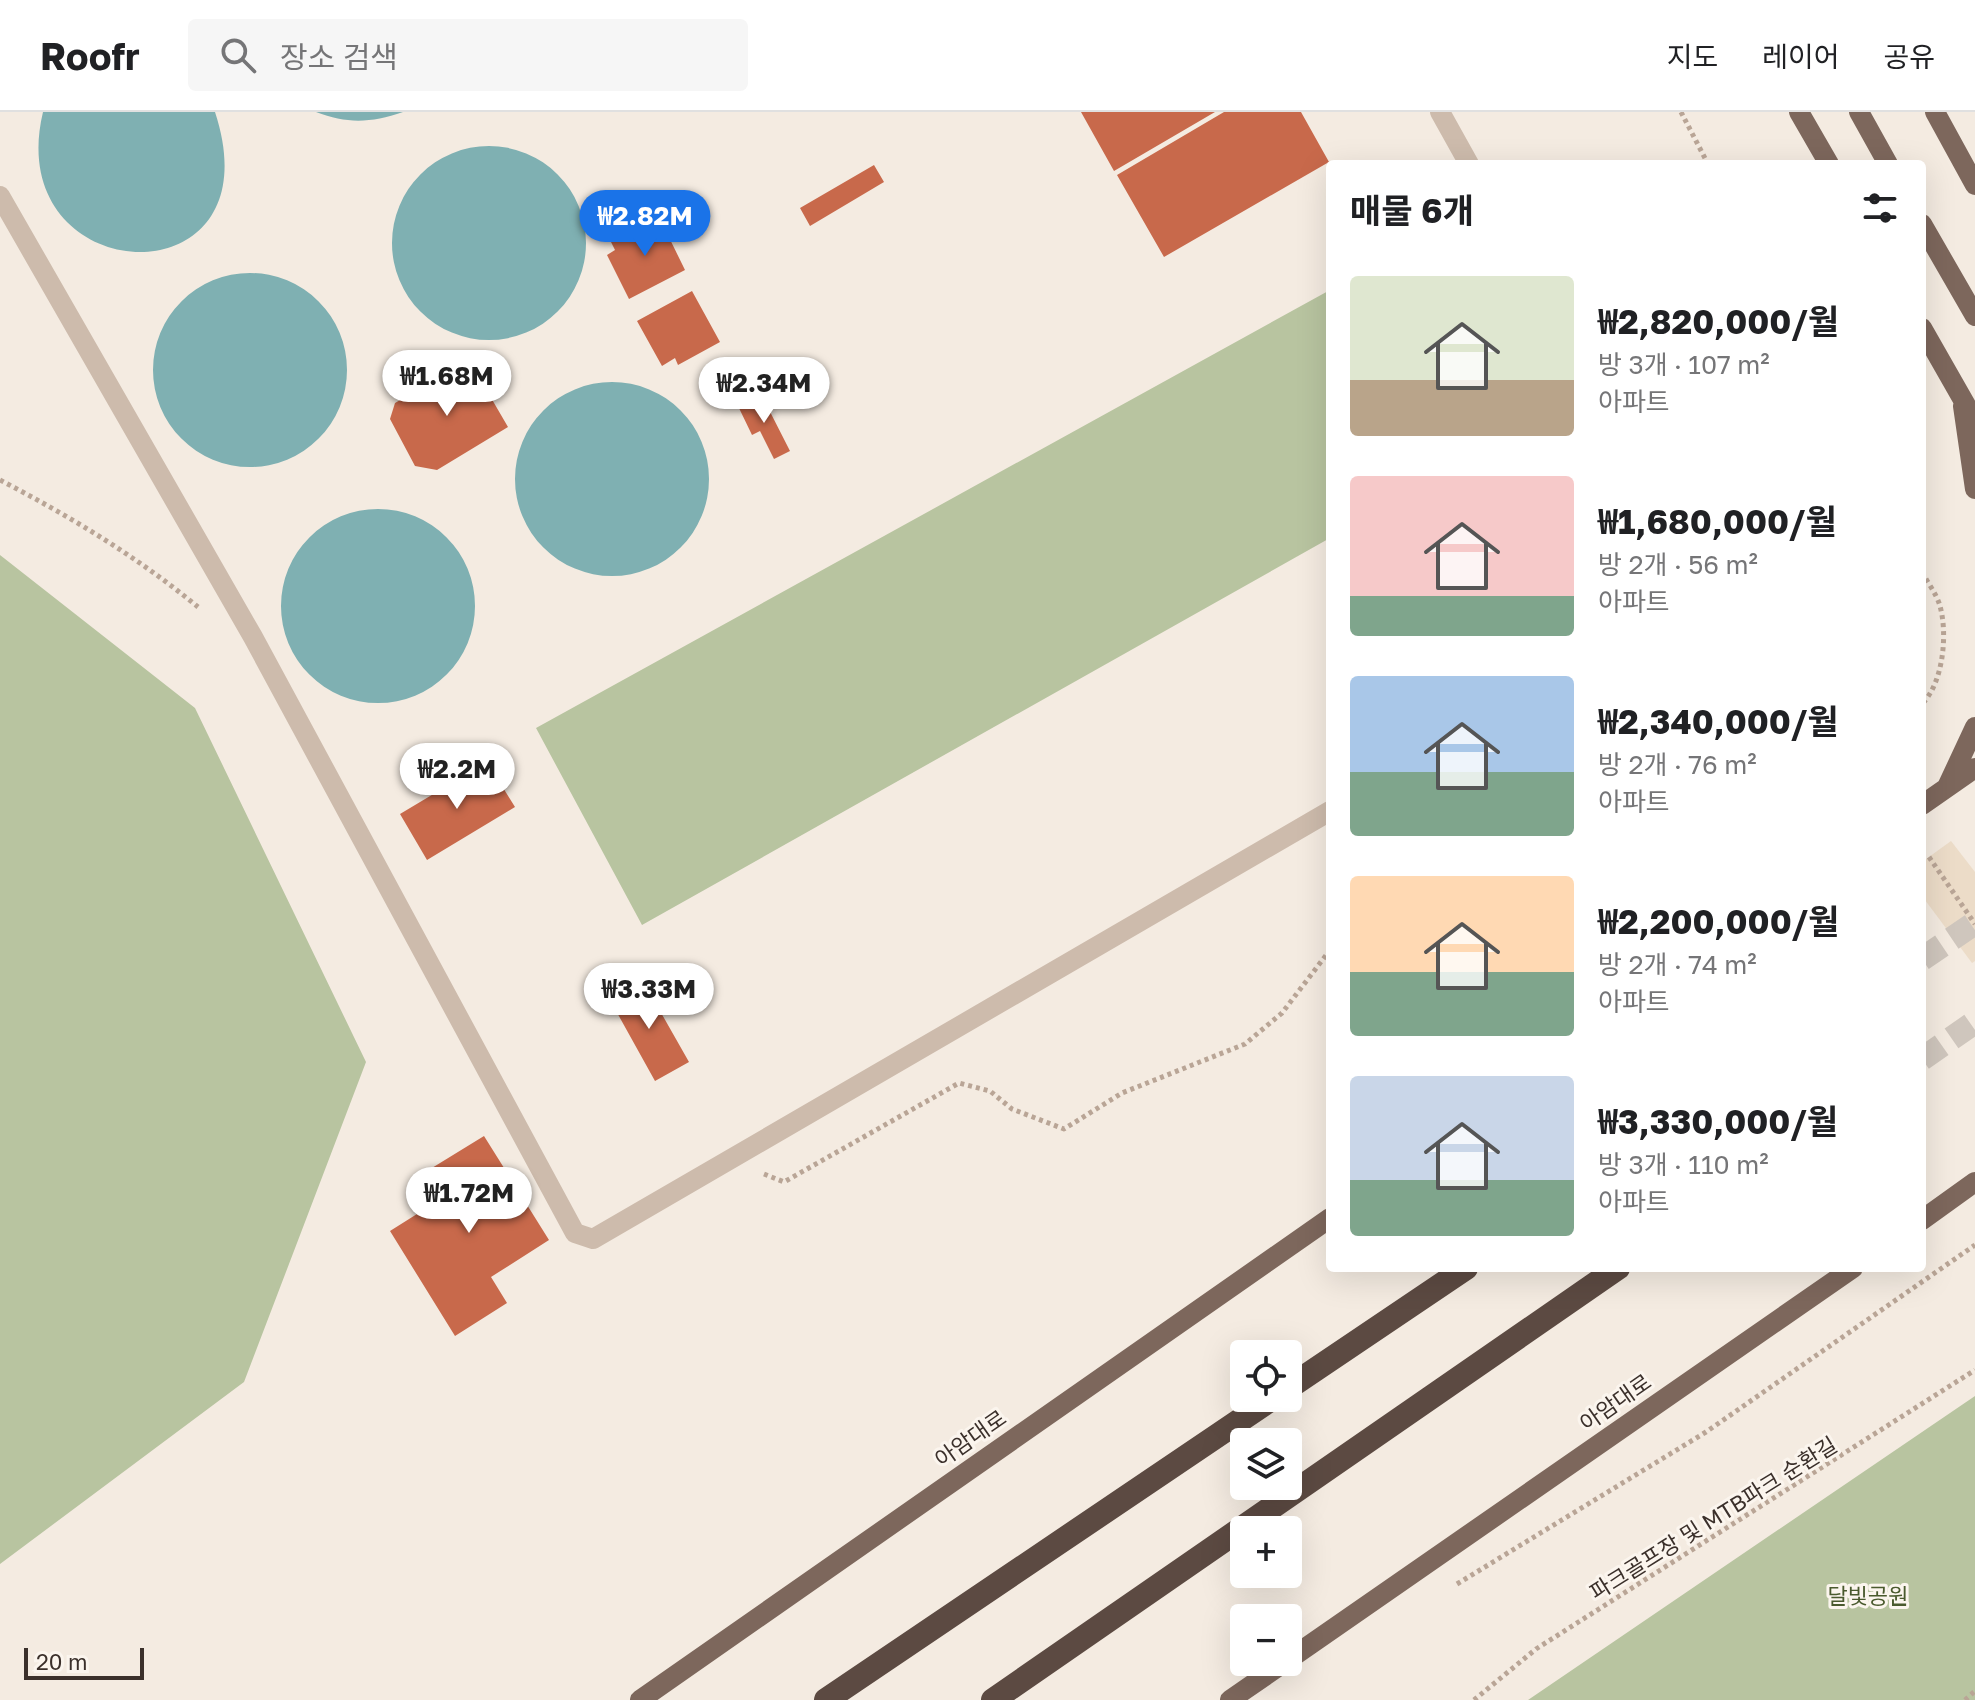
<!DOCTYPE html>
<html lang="ko">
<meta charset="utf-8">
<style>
body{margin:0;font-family:"Golos Text","Noto Sans KR",sans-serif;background:#f6f6f6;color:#202124;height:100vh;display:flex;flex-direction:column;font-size:30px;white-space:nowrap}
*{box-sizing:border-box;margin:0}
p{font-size:26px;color:#757577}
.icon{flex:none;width:44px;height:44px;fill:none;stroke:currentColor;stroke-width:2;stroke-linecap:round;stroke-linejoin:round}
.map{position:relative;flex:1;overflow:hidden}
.panel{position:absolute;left:1326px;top:48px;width:600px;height:1112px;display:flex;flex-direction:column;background:#fff;border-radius:8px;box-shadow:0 8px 32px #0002}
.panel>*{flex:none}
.controls{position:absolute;left:1230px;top:1228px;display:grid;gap:16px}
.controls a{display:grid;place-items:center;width:72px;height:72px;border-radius:8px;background:#fff;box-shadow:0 8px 32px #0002;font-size:40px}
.scale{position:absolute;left:24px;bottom:20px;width:120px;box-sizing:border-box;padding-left:8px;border:4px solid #3b302b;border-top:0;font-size:22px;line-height:28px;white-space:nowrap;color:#3b302b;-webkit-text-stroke:6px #fbf5ee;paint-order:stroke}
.price{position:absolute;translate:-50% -68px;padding:0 18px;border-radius:28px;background:#fff;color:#222;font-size:26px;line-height:52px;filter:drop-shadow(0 2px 4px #0008)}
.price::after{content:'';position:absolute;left:50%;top:48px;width:24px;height:18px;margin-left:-12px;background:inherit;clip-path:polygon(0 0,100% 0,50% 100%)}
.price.current{background:#1a73e8;color:#fff}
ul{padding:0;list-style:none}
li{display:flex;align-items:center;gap:24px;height:200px;padding:0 24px}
li span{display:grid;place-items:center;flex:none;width:224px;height:160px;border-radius:8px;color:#555}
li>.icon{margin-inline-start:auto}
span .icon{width:96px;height:96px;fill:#fffc;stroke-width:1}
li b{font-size:34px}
h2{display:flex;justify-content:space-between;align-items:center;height:96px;padding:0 24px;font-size:34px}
header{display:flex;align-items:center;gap:48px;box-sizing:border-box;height:112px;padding:0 40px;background:#fff;border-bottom:2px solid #e0e0e0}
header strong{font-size:38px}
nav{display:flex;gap:44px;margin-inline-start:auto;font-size:28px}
.search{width:560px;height:72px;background:#f6f6f6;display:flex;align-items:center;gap:20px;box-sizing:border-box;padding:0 28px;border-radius:8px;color:#757577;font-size:30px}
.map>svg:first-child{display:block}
.green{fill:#b8c4a0}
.plaza{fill:#ecdcc8}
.water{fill:#7fb0b2}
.building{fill:#c8694b}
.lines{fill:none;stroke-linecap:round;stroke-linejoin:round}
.highway-tunnel{stroke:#cfc6bd;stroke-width:24;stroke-dasharray:24 12;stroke-linecap:butt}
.path{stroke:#b9a596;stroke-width:5;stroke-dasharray:4 4;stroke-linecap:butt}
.minor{stroke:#cdbbac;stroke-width:20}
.major{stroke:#7d675c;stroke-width:20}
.highway{stroke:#5c4a42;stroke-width:24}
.labels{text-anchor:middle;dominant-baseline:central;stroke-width:6;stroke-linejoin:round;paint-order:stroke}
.street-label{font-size:22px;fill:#3b302b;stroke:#fbf5ee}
.park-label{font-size:22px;fill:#4a5a2e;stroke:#fbf5ee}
</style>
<header>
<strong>Roofr</strong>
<div class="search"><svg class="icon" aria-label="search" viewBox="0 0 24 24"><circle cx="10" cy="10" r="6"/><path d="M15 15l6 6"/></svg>장소 검색</div>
<nav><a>지도</a><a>레이어</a><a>공유</a></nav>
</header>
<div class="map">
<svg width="1975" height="1588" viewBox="0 0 1975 1588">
<rect width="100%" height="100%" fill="#f4ebe1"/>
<path class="green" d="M1330,178V426L642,813L536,616Z
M0,443L195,596L366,950L244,1270L0,1452Z
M1975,1284V1588H1528Z"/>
<path class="plaza" d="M1951,729L1975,760V849L1972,851L1922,784V750Z"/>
<path class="water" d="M43,0H215C279,194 0,179 43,0Z
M316,0H403C371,11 347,12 316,0Z
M392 131a97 97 0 1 1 194 0a97 97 0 1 1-194 0Z
M153 258a97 97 0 1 1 194 0a97 97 0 1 1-194 0Z
M515 367a97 97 0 1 1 194 0a97 97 0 1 1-194 0Z
M281 494a97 97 0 1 1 194 0a97 97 0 1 1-194 0Z"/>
<path class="building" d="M1081,0H1215L1114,59Z
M1224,0H1301L1329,50L1164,145L1117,63Z
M874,53L884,70L810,114L800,96Z
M596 106a12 12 0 1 1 24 0a12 12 0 1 1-24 0Z
M659,105L685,158L629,187L607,143L615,138L611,130Z
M692,179L720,230L678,253L675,246L662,254L637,209Z
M469,248L508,315L437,358L415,354L390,307L395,291Z
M761,282L790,339L774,347L760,319L752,323L738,294Z
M487,650L515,695L427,748L400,702Z
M643,869L689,950L655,969L610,888Z
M484,1024L549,1128L491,1165L507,1191L455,1224L390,1119L444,1085L427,1059Z"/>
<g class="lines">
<path class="highway-tunnel" d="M1922,847L1975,811
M1922,947L1975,910"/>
<path class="path" d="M1681,0L1708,52
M0,368C71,405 136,444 198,495
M1922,460C1928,471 1937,483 1940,494C1948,523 1943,571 1922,592
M1929,745L1975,812
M764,1062L784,1070L959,971L990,979L1012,997L1064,1017L1122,981L1245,932L1282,901L1330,838
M1457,1472L1706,1320L1975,1133
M1474,1588L1536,1537L1975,1258
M1965,1588L1975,1579"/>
<path class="minor" d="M1440,0L1469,52
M0,84L253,525L575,1121L593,1127L1330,699"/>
<path class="major" d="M1799,0L1829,52
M1859,0L1888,52
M1935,0L1975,73
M1922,112L1975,204
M1922,216L1975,309
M1963,294L1975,377
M1947,675L1975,615
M1922,693L1975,656
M1922,1108L1975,1070
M1288,1548L1853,1156
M640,1588L1330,1106
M1230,1588L1285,1550"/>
<path class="highway" d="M1288,1276L1466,1156
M826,1588L1273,1286
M993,1588L1618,1156"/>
</g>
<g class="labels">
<g class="street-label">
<text transform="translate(1615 1290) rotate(-35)">아암대로</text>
<text transform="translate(970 1326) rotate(-35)">아암대로</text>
<text transform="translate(1713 1406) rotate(-32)">파크골프장 및 MTB파크 순환길</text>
</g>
<g class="park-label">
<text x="1868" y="1483">달빛공원</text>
</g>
</g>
</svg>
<div class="controls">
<a><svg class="icon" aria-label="locate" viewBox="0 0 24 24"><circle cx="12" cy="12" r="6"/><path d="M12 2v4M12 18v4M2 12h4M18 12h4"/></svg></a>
<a><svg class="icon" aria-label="layers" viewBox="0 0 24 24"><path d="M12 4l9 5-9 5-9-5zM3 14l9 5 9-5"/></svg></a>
<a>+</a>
<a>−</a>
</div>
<div class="scale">20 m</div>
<b class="price current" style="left:645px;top:146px">₩2.82M</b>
<b class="price" style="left:447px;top:306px">₩1.68M</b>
<b class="price" style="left:764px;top:313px">₩2.34M</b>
<b class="price" style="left:457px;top:699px">₩2.2M</b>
<b class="price" style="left:649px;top:919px">₩3.33M</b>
<b class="price" style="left:469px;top:1123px">₩1.72M</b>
<section class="panel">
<h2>매물 6개<svg class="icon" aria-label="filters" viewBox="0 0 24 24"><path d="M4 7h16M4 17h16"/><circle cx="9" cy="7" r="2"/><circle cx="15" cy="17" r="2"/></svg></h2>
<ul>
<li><span style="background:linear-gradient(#dfe7d0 65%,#b9a48a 0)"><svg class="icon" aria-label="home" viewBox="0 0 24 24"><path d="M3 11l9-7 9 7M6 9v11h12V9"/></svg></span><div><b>₩2,820,000/월</b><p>방 3개 · 107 m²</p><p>아파트</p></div></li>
<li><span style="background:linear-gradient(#f6c9c9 75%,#7fa58c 0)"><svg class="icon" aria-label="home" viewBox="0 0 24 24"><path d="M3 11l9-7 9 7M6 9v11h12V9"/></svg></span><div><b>₩1,680,000/월</b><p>방 2개 · 56 m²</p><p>아파트</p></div></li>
<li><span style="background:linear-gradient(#a9c7e8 60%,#7fa58c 0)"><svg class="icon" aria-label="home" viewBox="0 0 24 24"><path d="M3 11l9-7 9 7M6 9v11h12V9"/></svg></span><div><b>₩2,340,000/월</b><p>방 2개 · 76 m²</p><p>아파트</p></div></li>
<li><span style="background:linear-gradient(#ffd9b3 60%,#7fa58c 0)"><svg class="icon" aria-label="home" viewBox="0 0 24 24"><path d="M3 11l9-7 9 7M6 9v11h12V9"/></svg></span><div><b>₩2,200,000/월</b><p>방 2개 · 74 m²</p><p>아파트</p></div></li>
<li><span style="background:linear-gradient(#c9d6e8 65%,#7fa58c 0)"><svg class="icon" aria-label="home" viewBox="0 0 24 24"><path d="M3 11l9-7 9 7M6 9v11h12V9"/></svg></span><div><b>₩3,330,000/월</b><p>방 3개 · 110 m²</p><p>아파트</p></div></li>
</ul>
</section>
</div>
